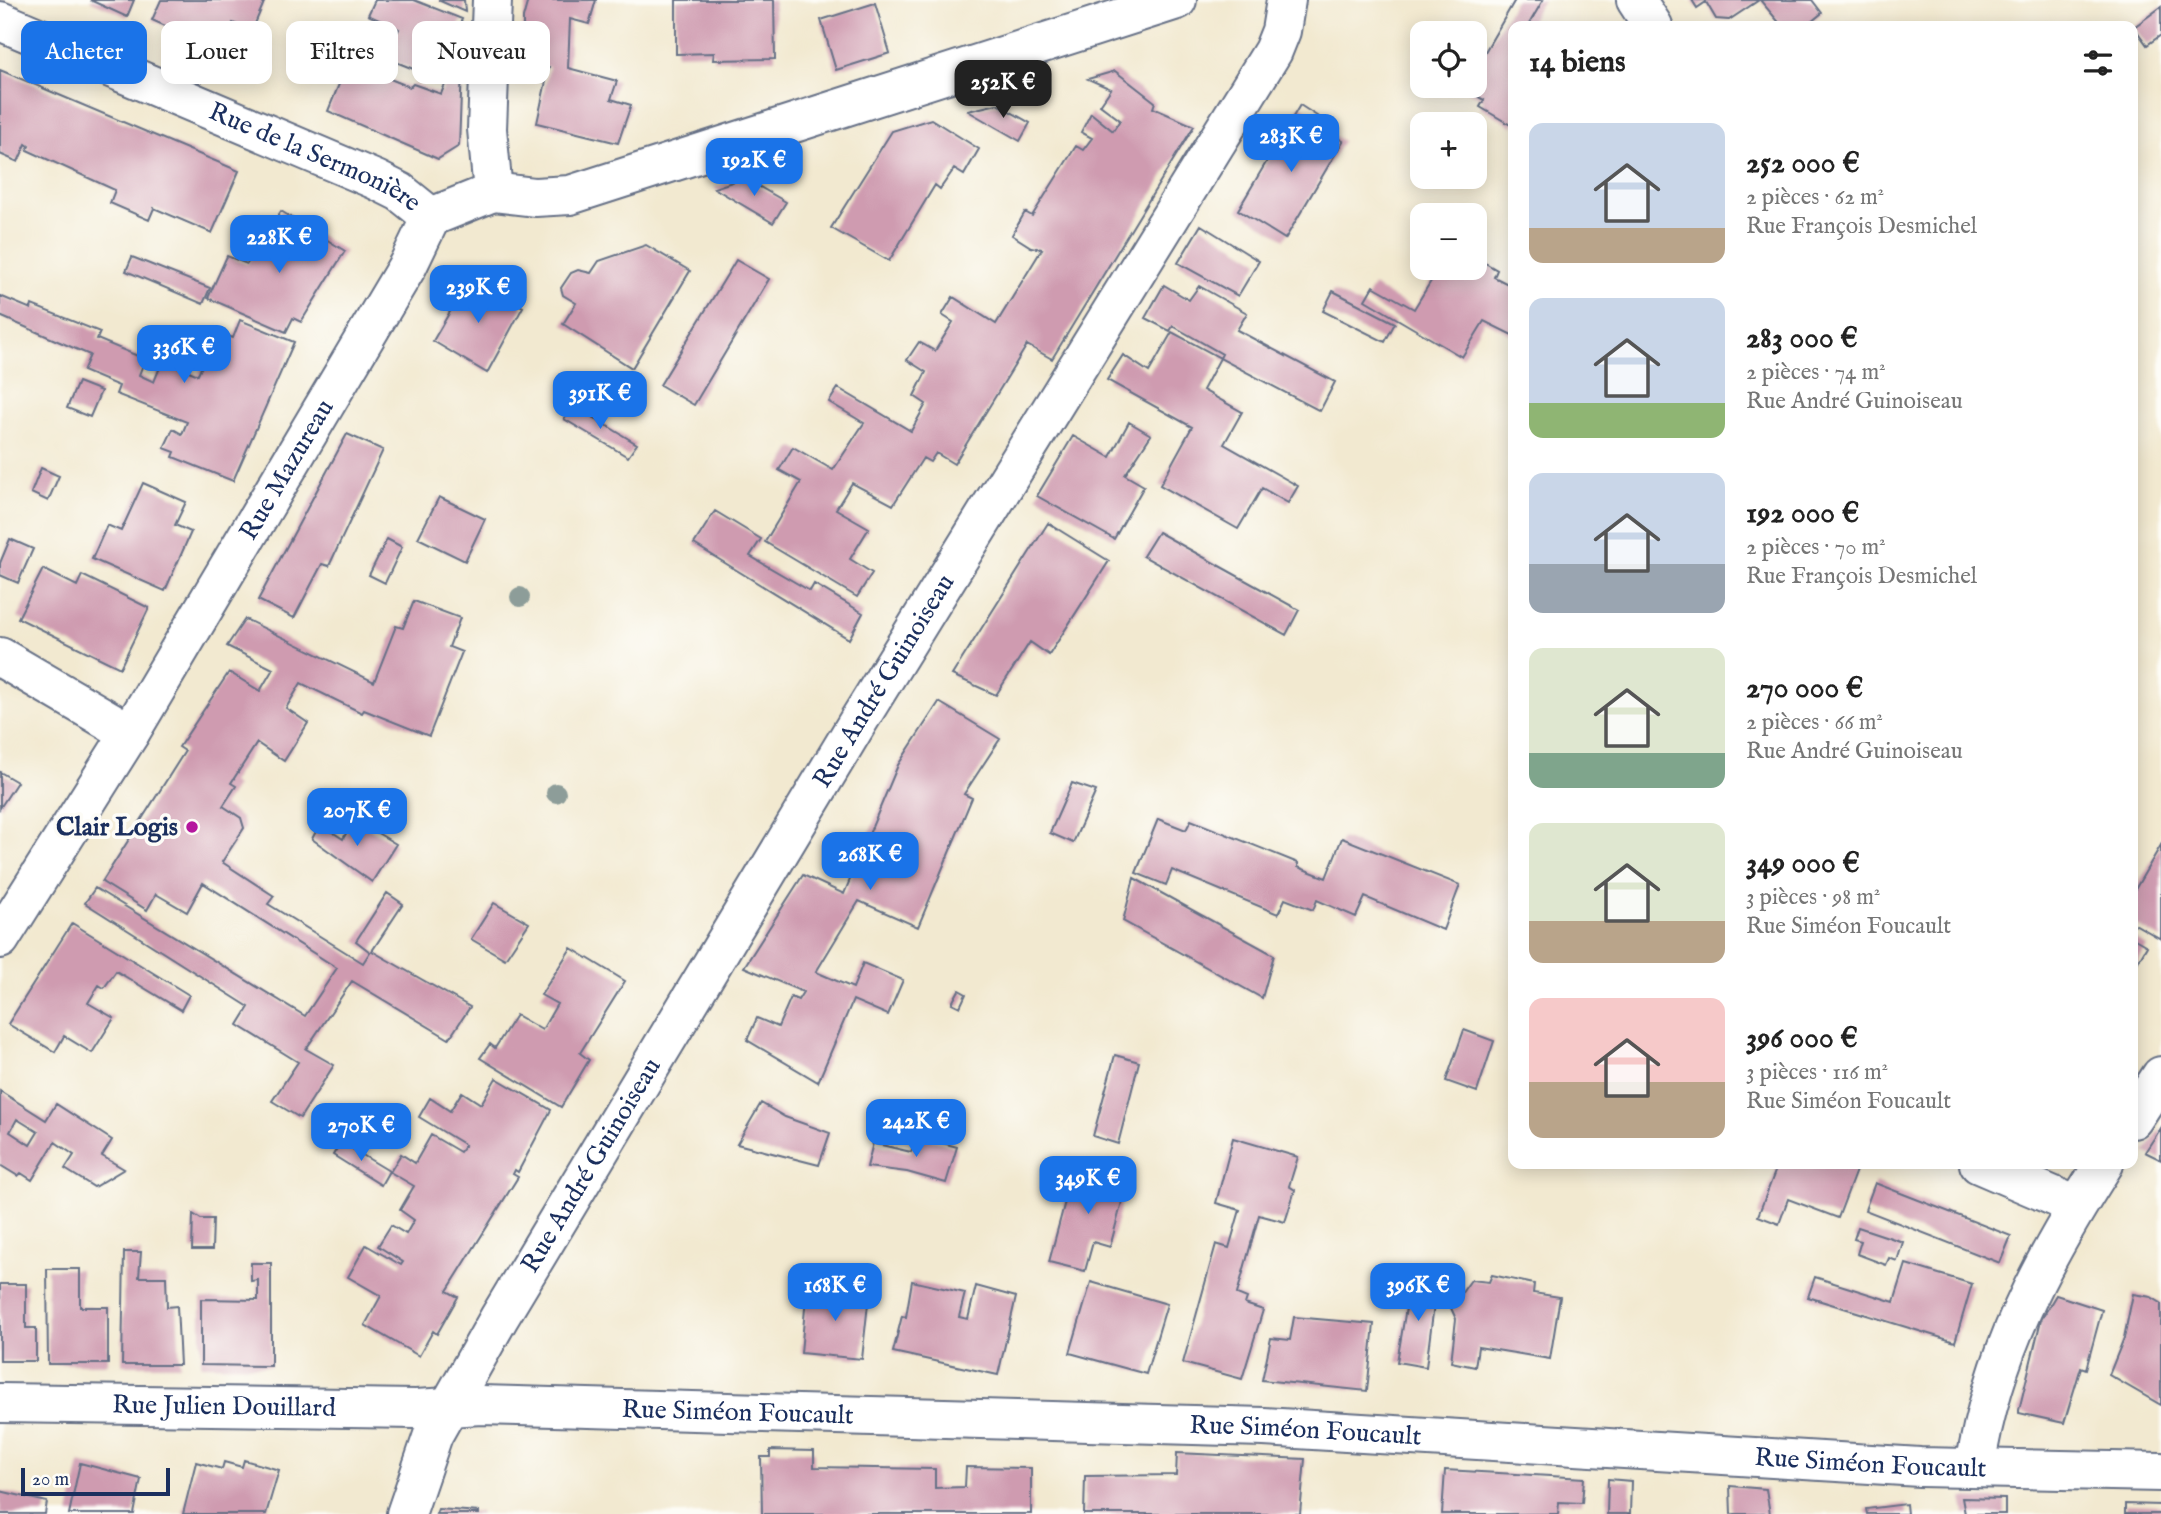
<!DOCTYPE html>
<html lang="fr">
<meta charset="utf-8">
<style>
body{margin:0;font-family:"IM FELL English",serif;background:#f6f6f6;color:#222;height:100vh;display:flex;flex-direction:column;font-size:26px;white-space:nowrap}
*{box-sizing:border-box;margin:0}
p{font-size:23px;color:#767676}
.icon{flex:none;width:38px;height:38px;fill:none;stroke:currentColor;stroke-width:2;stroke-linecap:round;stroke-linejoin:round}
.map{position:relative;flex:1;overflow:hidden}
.sheet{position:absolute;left:1508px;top:21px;width:630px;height:1148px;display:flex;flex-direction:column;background:#fff;border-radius:14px;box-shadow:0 4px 18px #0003}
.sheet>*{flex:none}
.banner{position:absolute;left:21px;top:21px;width:665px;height:63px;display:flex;gap:14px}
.tools{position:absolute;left:1410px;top:21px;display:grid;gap:14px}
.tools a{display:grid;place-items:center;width:77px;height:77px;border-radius:14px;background:#fff;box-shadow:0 4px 18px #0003;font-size:35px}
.scale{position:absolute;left:21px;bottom:18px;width:149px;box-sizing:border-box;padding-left:7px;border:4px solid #1b2f5e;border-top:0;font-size:19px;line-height:24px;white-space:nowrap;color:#1b2f5e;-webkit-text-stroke:5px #fdfcf7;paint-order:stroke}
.price{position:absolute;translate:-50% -60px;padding:0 16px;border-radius:14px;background:#1a73e8;color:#fff;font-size:23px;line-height:46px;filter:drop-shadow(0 2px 4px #0008)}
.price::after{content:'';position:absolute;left:50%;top:42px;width:21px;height:16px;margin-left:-10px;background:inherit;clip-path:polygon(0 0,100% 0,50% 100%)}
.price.current{background:#222;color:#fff}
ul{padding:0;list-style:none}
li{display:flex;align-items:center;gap:21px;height:175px;padding:0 21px}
li span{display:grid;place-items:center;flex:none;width:196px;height:140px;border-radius:14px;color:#555}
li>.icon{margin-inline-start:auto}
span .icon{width:84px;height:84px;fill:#fffc;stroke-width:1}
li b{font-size:30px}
h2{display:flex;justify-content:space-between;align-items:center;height:84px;padding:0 21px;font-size:30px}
.chip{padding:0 24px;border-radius:14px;background:#fff;box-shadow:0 4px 18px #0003;font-size:24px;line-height:63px}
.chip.current{background:#1a73e8;color:#fff}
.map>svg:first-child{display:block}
.building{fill:#cf9bb0;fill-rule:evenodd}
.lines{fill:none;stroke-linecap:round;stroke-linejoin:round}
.minor-casing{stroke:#667086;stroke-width:42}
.minor{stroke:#fff;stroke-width:38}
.tree{fill:#8d9d99}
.poi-dot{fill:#b5179e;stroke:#fdfcf7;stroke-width:2.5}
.labels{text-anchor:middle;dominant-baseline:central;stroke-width:7;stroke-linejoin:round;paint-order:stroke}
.street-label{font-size:26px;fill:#1b2f5e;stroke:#fdfcf7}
.poi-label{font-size:26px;font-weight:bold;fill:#1b2f5e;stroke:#fdfcf7;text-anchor:end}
</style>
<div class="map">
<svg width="2161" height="1514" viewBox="0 0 2161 1514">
<rect width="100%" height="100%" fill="#fdfcf7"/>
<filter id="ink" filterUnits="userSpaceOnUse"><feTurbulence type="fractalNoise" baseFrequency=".0143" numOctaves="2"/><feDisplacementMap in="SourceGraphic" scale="14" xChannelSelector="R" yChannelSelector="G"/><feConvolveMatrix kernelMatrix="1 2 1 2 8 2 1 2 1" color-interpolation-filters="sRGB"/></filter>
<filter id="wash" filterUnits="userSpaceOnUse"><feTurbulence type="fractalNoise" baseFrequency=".00686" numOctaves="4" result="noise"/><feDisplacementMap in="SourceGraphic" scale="28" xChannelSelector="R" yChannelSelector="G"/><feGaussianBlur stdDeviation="1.57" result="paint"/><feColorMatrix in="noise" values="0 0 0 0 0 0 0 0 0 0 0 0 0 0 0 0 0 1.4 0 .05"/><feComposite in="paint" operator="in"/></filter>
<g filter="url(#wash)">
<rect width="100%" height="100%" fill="#f2e9d0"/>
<g id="blocks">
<path class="building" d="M90,0H134L127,17Z
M161,0H265L252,31L233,23L219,57L178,39L181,33L152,20Z
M375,0H414L462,19L444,61L462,69L459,146L438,159L328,111L355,45L386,58L399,29L368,15ZM386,58L446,82L441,94L413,84L410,87L380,75Z
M438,0H464L465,12Z
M528,0H596L589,24L570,19L568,68L617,81L611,99L631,105L618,143L537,123L549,67L523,60V18Z
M676,0H774L775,59L713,60L714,53L676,54Z
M1515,0H1543L1529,24L1533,26H1514V127L1480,107L1484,100L1464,89L1475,86V69Z
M1692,0H1759L1729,20L1716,19L1706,2L1697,8Z
M1760,0H1812L1822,13L1806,26H1782Z
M875,3L890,53L836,70L821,20Z
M2161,7V35L2147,45L2134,27Z
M0,70L239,171L212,233L154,208L149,220L110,203L115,190L27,150L29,146L26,144L18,162L0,154Z
M1115,71L1155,102L1153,108L1194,126L1052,359L1027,345L954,464L936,453L930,462L923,458L893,505L852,483L836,509L869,528L850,559L872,573L857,597L765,542L801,482L779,470L793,447L833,470L864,423L829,402L838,388L911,431L926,404L914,396L926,372L907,360L919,342L935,351L953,322L942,315L953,297L996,324L1042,249L1031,247L1012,235L1025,212L1032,216L1076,146L1083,150L1092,138L1081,132L1091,113L1113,131L1120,120L1100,105L1111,89L1088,79Z
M997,104L1030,123L1020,141L968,111Z
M1300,105L1323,120L1319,127L1343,141L1285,239L1238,210Z
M931,119L979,149L964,175L954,169L940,189L935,185L889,261L831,228L892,131Z
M744,178L786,202L773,223L714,188Z
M281,211L345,251L301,322L293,318L286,332L208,298L227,256L247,264Z
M1201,225L1259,261L1238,296L1178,263Z
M646,245L690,271L632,368L563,324L576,303L563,295L561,288L571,273L578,270L591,273L599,261Z
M132,257L210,288L203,304L126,271Z
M1475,257L1497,270L1494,277L1514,287V336L1484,321L1462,357L1365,300L1373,286L1414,309L1439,268H1475Z
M736,260L769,279L694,405L660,385Z
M470,277L523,307L487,373L433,341Z
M1164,285L1189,300L1199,286L1247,313L1237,330L1335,382L1320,411L1220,358L1203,390L1242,412L1224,444L1298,486L1288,503L1262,488L1238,529L1160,485L1192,427L1107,380L1123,355L1149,372L1172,332L1220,358L1222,354L1173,326L1170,331L1145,318Z
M1333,291L1395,323L1385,342L1323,311Z
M0,296L31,309L32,305L100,332L97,339L145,359L139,375L154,382L163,360L198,375L211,345L223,350L228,336L233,338L240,320L294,342L233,481L173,457L175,452L164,448L173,429L182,434L187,422L116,394L119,386L83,371L90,355L0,316Z
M78,382L101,391L90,417L67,408Z
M573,405L637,444L628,457L564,419Z
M1129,422L1151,435L1125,475L1144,486L1114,539L1037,496L1073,436L1110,457Z
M347,434L383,450L329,566L322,564L294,618L258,600Z
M41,468L59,476L48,501L31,493Z
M143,483L186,502L175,525L191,532L165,591L92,559L107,525L121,531Z
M439,497L485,519L465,561L418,538Z
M715,511L761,539L750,556L810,591L814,584L863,613L849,639L694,544Z
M1048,523L1109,561L1049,655L1030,642L996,695L952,675Z
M1158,532L1299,610L1286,635L1143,556Z
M10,539L33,549L18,583L0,575V563Z
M387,539L402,547L385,583L369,575Z
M43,569L77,586L82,575L149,608L120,668L18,618Z
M414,601L460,618L449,647L462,652L429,736L364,710L362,713L301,683L286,708L308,723L284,761L257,743L231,783L236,786L223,806L241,818L244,828L222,862L274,896L268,904L363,963L370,952L356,941L387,893L403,904L372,951L470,1007L449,1039L352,981L306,1049L334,1065L300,1118L272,1101L298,1062L238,1025L249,1007L85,903L95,888L305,1016L337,968L203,883L187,912L156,894L147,910L102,882L185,751L179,747L229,672L260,691L273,669L227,646L245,619L374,682L396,626L403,628Z
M939,702L1000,739L964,794L972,798L918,927L859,901L816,972L853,988L863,963L903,980L888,1015L853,1000L818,1082L747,1040L757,1018L778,1027L791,997L798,1000L803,992L744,967L803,875L844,894L898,765Z
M0,772L17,782L0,808Z
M1072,783L1096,791L1073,843L1050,833Z
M354,819L396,844L372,882L312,839L320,824L343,839Z
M1158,819L1186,830L1191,820L1298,863V867L1326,878L1342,838L1460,885L1443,930L1365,897L1356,917L1317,900L1313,910L1285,899L1278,914L1172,870L1166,885L1136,873Z
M2161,845V939L2133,923V893Z
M1134,878L1274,955L1262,998L1123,921Z
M494,903L529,923L505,959L471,939Z
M72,923L189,995L181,1010L116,971L104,988L99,985L88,1003L114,1018L92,1053L64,1036L55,1052L8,1024Z
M2133,938L2147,946L2133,970Z
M571,948L625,981L580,1053L589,1060L561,1107L480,1058L490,1044L495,1048L516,1015L542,1030L557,1004L541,995Z
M959,990L966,994L960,1007L952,1003Z
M1464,1030L1494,1041L1477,1092L1446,1081Z
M1115,1055L1139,1062L1118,1144L1093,1136Z
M496,1078L551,1110L518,1172L515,1170L513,1174L518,1177L447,1291L458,1297L437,1334L433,1331L419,1356L365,1325L381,1296L348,1277L366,1245L401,1265L403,1262L378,1246L391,1225L406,1234L414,1220L400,1210L414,1186L390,1172L401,1154L415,1163L431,1135L460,1152L465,1145L419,1117L430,1098L450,1111L462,1092L481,1104Z
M0,1091L46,1120L56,1104L112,1140L102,1156L124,1169L94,1187L65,1169L74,1155L55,1142L32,1180L21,1173L18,1176L0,1165ZM17,1119L38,1132L30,1145L10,1132Z
M761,1103L785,1117L830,1133L819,1165L737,1144Z
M2161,1128V1160L2145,1152Z
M918,1136L957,1147L946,1183L907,1172L867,1167L873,1143L911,1152Z
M1233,1138L1298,1157L1289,1186L1295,1190L1285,1222L1259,1215L1237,1294L1247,1298L1245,1304L1263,1310L1242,1379L1183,1363L1216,1244L1229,1248L1240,1210L1216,1203Z
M341,1142L389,1171L381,1185L333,1155Z
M1090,1163L1111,1169L1110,1175L1128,1179L1110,1247L1093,1242L1085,1271L1049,1262L1072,1175L1086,1179Z
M1778,1164L1858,1165L1838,1218L1788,1199L1779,1224L1758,1216Z
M1875,1183L2011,1236L2000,1263L1865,1210Z
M193,1214L201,1219H213L212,1250H192Z
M1858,1227L1903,1242L1897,1261L1889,1258L1886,1265L1857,1254L1861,1241L1854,1239Z
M124,1252H141L139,1277H166L167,1307L177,1306L180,1365H122Z
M251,1263H271V1366L201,1365V1299L258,1300V1280L251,1281Z
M1906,1264L1972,1284L1955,1342L1808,1297L1815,1277L1894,1302Z
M47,1269H80V1307H108V1364H48Z
M1492,1275L1534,1284L1533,1293L1560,1297L1550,1359L1478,1347L1475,1367L1451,1362L1456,1319L1451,1308L1471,1280L1489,1282Z
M1411,1278L1437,1282L1426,1367L1397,1362Z
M912,1281L965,1293L959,1317L968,1319L976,1286L1016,1297L998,1375L893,1352L902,1316L906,1317Z
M1091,1282L1167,1304L1146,1374L1070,1353Z
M0,1284H26V1328H36V1361H0Z
M807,1286L869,1294L862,1359L801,1353Z
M2133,1294L2151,1297L2161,1303V1405L2109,1375L2124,1338Z
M2056,1295L2102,1310L2086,1369L2081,1367L2064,1423L2019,1413V1410L2041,1320Z
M1294,1317L1374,1324L1367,1391L1262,1380L1271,1338L1290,1340Z
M770,1450L814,1451V1467L935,1469V1488L965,1487L966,1467L1031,1468V1514H762L761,1457H770Z
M1177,1453L1305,1459L1300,1514H1084L1085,1476L1176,1475Z
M244,1460L279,1470L266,1514H183L196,1462L222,1469L224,1462L242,1467Z
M80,1463L141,1479L134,1514H69Z
M1445,1470L1584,1478L1582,1503L1559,1502L1558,1514H1442Z
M1608,1479L1631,1481L1630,1514H1607Z
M1730,1486L1766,1489L1770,1514H1731Z
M0,1491L47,1502L45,1514H0Z
M1962,1498L2005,1499V1514H1965Z
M1906,1504L1907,1514H1867L1866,1509Z
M2125,1504L2161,1505V1514H2125Z
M438,1509L479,1512V1514H436Z"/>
</g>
</g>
<g filter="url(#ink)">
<use href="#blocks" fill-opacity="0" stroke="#667086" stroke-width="2"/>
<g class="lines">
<g class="minor-casing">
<g id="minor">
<path d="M1636,0L1653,26"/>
<path id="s1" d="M0,21L376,180L400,192L431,217"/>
<path d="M493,192L535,197L570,195L1177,0"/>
<path d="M0,657L130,733"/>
<path id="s2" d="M0,939L130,733L408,265L431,217L493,192L487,129L492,0"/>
<path d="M2133,1119L2161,1076"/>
<path d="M1979,1164L2077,1206"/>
<path id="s3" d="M0,1403L416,1409L481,1405L1264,1427L1920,1467L2161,1472"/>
<path d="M1975,1468C1993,1352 2041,1262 2104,1164"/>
<path id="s4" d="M406,1514L433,1435L499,1318L859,720L1273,51L1281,31L1286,0"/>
</g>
</g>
<use href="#minor" class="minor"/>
</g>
<g class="tree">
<circle cx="520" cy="597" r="10"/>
<circle cx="556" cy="793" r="10"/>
</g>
</g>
<circle class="poi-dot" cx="192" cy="827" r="7"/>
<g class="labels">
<g class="street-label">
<text stroke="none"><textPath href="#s1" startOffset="343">Rue de la Sermonière</textPath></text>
<text stroke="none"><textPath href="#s2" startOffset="550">Rue Mazureau</textPath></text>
<text stroke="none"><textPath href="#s4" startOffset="962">Rue André Guinoiseau</textPath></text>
<text stroke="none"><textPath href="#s4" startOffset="396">Rue André Guinoiseau</textPath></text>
<text stroke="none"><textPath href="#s3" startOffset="224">Rue Julien Douillard</textPath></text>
<text stroke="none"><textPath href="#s3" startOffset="738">Rue Siméon Foucault</textPath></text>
<text stroke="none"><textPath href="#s3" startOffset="1306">Rue Siméon Foucault</textPath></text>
<text stroke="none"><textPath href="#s3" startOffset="1872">Rue Siméon Foucault</textPath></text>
</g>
<g class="poi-label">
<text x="178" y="827">Clair Logis</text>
</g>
</g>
</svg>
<div class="tools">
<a><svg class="icon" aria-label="locate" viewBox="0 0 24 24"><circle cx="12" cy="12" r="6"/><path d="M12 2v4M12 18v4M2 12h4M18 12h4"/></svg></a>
<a>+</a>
<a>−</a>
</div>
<div class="scale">20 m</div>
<b class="price current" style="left:1003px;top:120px">252K €</b>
<b class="price" style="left:1291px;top:174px">283K €</b>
<b class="price" style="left:754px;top:198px">192K €</b>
<b class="price" style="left:279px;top:275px">228K €</b>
<b class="price" style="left:478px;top:325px">239K €</b>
<b class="price" style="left:184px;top:385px">336K €</b>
<b class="price" style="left:600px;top:431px">391K €</b>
<b class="price" style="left:357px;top:848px">207K €</b>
<b class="price" style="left:870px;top:892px">268K €</b>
<b class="price" style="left:916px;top:1159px">242K €</b>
<b class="price" style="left:361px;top:1163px">270K €</b>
<b class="price" style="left:1088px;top:1216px">349K €</b>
<b class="price" style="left:835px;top:1323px">168K €</b>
<b class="price" style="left:1418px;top:1323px">396K €</b>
<div class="banner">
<a class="chip current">Acheter</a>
<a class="chip">Louer</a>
<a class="chip">Filtres</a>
<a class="chip">Nouveau</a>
</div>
<section class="sheet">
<h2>14 biens<svg class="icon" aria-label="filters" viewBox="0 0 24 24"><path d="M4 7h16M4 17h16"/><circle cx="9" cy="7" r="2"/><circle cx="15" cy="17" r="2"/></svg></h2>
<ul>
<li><span style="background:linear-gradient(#c9d6e8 75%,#b9a48a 0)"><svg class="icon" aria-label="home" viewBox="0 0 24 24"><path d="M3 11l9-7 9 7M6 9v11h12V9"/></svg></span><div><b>252 000 €</b><p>2 pièces · 62 m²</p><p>Rue François Desmichel</p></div></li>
<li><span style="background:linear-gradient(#c9d6e8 75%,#8fb573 0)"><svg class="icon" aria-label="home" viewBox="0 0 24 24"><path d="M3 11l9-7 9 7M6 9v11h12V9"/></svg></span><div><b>283 000 €</b><p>2 pièces · 74 m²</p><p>Rue André Guinoiseau</p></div></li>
<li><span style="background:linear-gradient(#c9d6e8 65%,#9aa5b1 0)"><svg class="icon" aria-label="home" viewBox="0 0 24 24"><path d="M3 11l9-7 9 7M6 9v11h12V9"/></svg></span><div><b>192 000 €</b><p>2 pièces · 70 m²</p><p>Rue François Desmichel</p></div></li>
<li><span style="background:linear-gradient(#dfe7d0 75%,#7fa58c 0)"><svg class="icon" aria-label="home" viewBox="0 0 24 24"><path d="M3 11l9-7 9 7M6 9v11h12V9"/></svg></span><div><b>270 000 €</b><p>2 pièces · 66 m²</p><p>Rue André Guinoiseau</p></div></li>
<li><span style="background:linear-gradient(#dfe7d0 70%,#b9a48a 0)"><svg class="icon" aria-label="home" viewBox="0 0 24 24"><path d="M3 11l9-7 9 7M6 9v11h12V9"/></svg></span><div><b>349 000 €</b><p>3 pièces · 98 m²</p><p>Rue Siméon Foucault</p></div></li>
<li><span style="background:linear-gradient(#f6c9c9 60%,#b9a48a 0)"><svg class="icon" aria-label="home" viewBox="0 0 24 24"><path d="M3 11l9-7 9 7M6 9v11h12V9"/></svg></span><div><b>396 000 €</b><p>3 pièces · 116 m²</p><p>Rue Siméon Foucault</p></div></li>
</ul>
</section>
</div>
